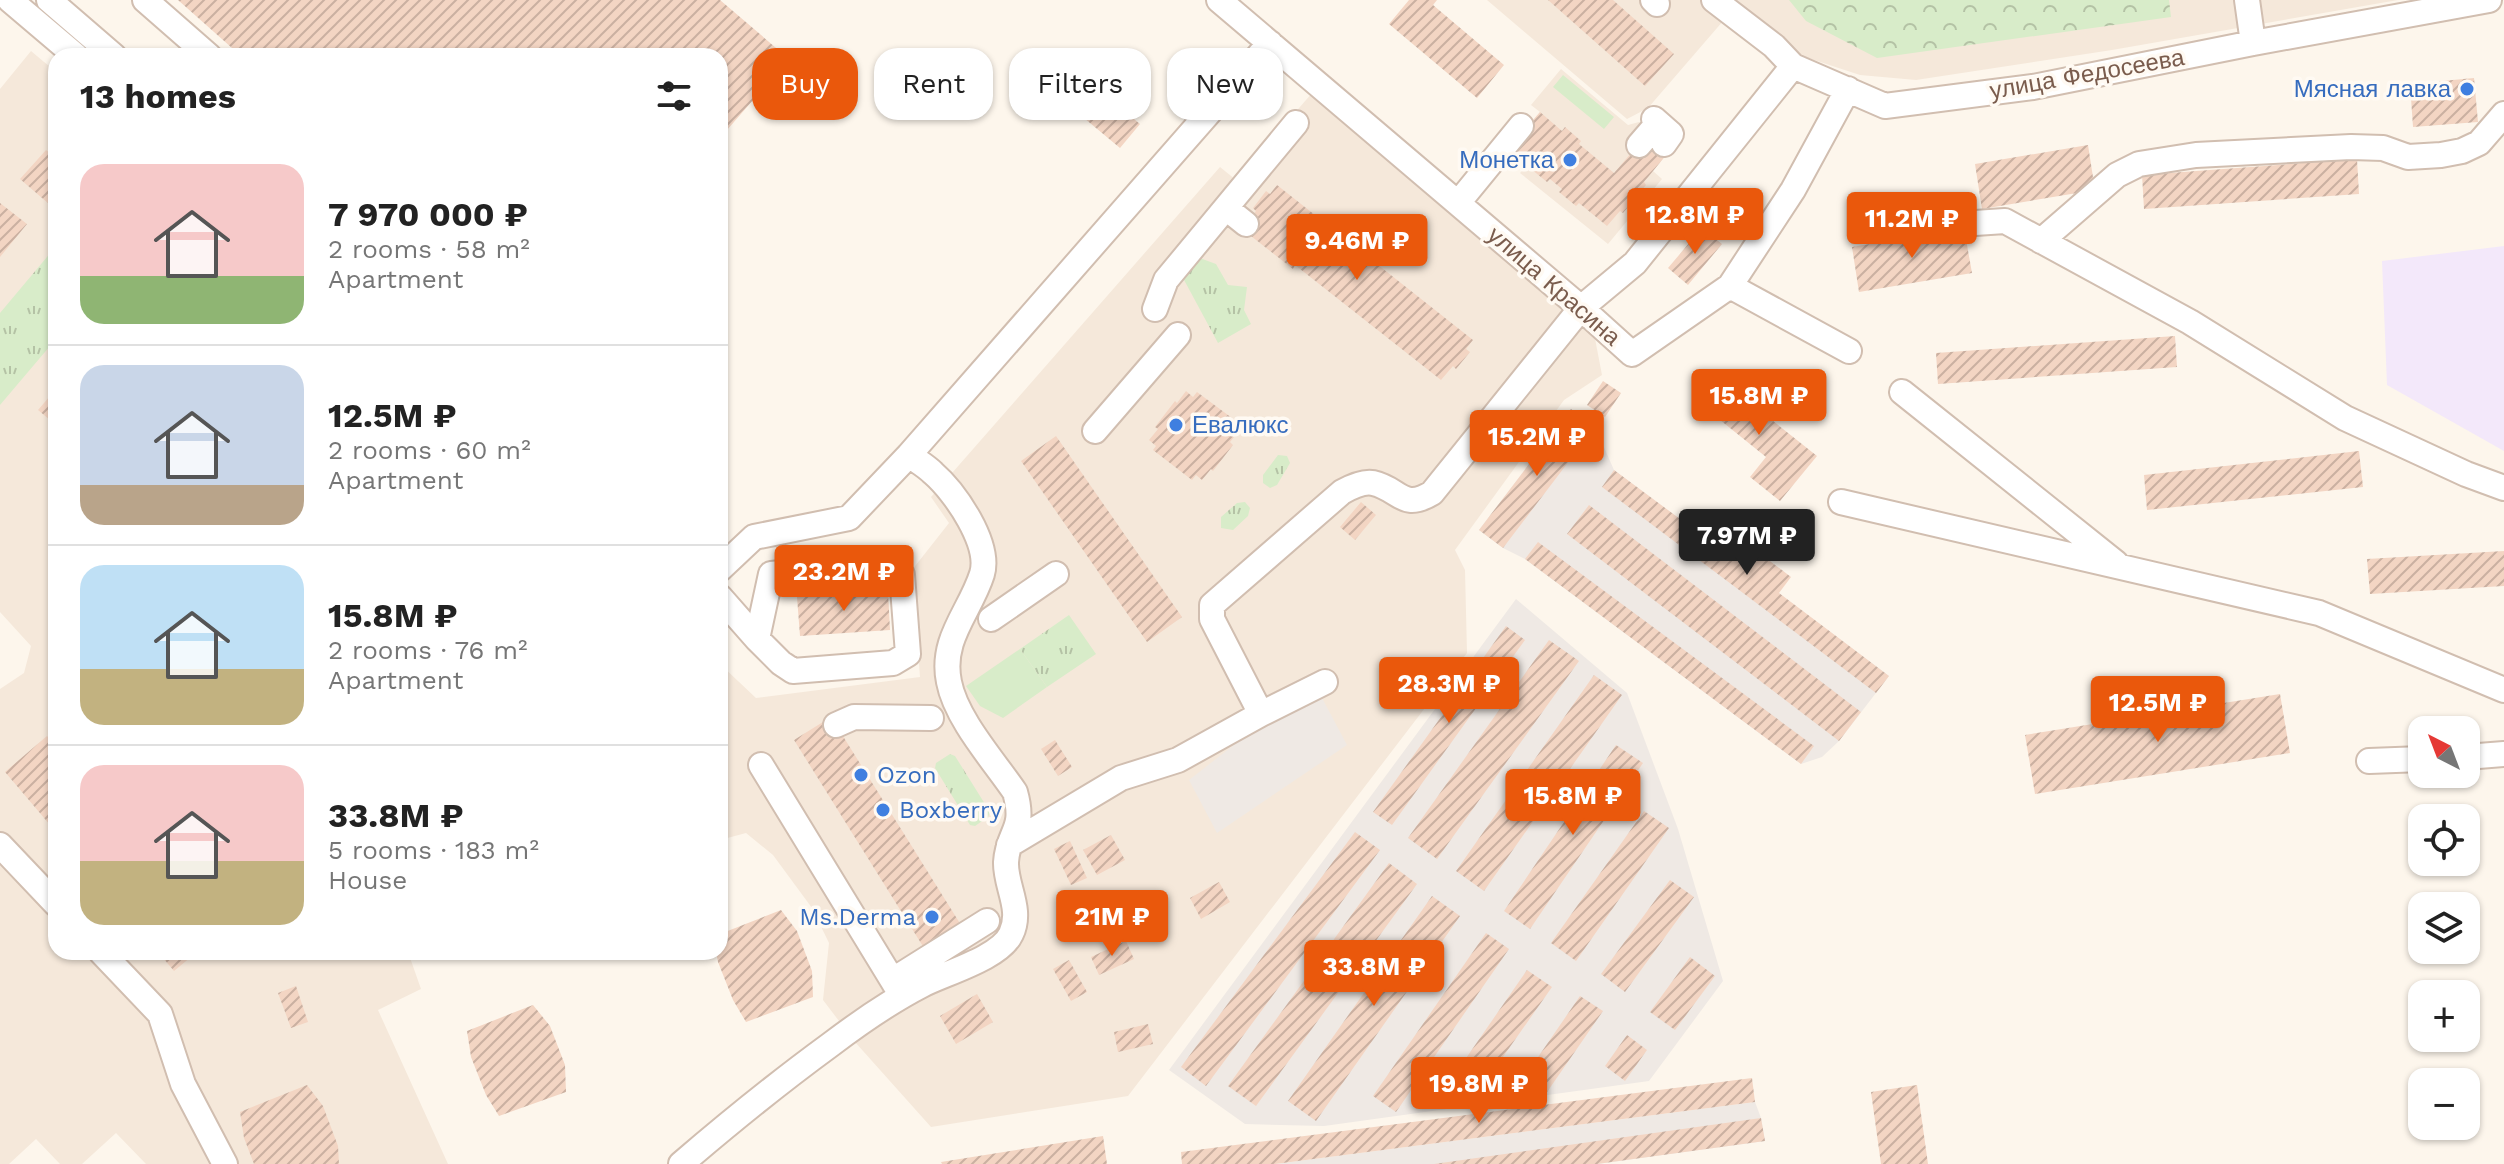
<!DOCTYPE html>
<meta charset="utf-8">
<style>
body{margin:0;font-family:"Work Sans",sans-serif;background:#f6f6f6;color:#222;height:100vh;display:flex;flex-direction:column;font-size:30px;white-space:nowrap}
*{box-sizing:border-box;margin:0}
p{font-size:26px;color:#767676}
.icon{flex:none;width:44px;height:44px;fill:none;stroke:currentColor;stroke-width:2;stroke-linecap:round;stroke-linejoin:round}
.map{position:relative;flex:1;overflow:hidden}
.details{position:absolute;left:48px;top:48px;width:680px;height:912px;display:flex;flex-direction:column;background:#fff;border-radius:24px;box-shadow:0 2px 6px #0004}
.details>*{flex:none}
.top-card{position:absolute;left:752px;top:48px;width:760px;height:72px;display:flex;gap:16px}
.needle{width:52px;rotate:318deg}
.controls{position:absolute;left:2408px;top:716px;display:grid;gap:16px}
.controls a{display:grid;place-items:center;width:72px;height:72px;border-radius:16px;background:#fff;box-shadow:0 2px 6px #0004;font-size:40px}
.price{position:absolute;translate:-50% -68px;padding:0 18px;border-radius:8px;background:#ea580c;color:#fff;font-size:26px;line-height:52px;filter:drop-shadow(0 2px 4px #0008)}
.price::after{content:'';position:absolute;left:50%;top:48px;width:24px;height:18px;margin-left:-12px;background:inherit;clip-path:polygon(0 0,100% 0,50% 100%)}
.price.current{background:#222;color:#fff}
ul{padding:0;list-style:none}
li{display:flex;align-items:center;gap:24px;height:200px;padding:0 32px}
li+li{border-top:2px solid #e0e0e0}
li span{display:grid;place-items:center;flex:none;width:224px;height:160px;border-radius:24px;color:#555}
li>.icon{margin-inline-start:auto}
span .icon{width:96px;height:96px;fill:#fffc;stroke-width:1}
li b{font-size:34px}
h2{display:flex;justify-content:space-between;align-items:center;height:96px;padding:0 32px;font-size:34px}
.pill{padding:0 28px;border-radius:24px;background:#fff;box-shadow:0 2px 6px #0004;font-size:28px;line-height:72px}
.pill.current{background:#ea580c;color:#fff}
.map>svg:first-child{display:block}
.residential{fill:#f5e8da}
.industrial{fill:#efe9e4}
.education{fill:#f3e8fa}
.grass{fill:#d8ecc9}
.forest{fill:url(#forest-crowns)}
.park{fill:url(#park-tufts)}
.building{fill:url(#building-hatch)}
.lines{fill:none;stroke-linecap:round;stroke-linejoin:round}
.minor-casing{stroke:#d1beb0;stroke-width:28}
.minor{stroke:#fff;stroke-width:24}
.shop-dot{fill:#3f7fe0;stroke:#fffaf3;stroke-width:3}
.labels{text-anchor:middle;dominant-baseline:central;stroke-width:7;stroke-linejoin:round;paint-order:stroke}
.street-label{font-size:24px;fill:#7a5c4d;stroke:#fffaf3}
.shop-label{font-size:24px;fill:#366cbe;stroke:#fffaf3;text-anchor:end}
</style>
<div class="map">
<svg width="2504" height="1164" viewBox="0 0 2504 1164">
<defs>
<pattern id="forest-crowns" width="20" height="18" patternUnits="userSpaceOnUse" patternTransform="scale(2)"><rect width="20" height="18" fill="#d8ecc9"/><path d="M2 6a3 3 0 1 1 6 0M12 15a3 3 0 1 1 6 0" fill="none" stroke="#b4c2a5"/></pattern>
<pattern id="park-tufts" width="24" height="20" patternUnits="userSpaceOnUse" patternTransform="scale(2)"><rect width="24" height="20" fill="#d8ecc9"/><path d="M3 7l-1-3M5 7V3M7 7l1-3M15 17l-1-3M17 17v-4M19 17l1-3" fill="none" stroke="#b4c2a5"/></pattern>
<pattern id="building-hatch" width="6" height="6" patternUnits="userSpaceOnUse" patternTransform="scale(2)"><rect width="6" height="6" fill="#f3d5c3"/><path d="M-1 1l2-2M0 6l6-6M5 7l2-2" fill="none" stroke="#cab0a1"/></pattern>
</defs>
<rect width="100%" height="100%" fill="#fdf6ec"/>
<path class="residential" d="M1487,0H2398L2112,50L1916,80L1860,75L1802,56L1736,6L1648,108L1627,119Z
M31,51L56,72V952H408L421,989L378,1010L448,1164H146L116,1133L82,1164H60L36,1139L9,1164H0V689L24,673L31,646L0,612V89Z
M1561,69L1628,125L1639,122L1671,149L1653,171L1662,179L1608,244L1520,173L1530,162L1511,146L1540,112L1531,105Z
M1313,92L1592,323L1602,375L1564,400L1455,550L1465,570L1467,653L1128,1096L931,1127L855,1042L823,1000L829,943L812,908L773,855L746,833L720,840V664L756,698L920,677L912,570L949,523L931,497L1220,167L1236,180Z"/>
<path class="industrial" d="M1571,409L1595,427L1614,470L1889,676L1839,741L1822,757L1801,764L1525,559L1503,548L1479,530Z
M1516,599L1627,693L1678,829L1723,981L1649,1081L1324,1126L1245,1124L1169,1070Z
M1321,696L1347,745L1217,833L1189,780L1257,727Z
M1755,1102L1761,1118L1765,1141L1597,1164H1275Z"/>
<path class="education" d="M2504,246V451L2387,385L2382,261Z"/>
<path class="grass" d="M1020,649L1047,687L1003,718L980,706L966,686Z"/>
<path class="forest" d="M1789,0H2169L2171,17L1877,58L1806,21Z"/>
<path class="park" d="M1563,75L1614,117L1604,129L1553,87Z
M1915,209L1917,225L1861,235L1855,217Z
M52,251L56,255V339L0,405V313Z
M1197,257L1216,264L1228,285L1247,287L1244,310L1251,324L1218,343L1183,278Z
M1278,455L1287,456L1290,463L1277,485L1270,488L1263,483V475Z
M1245,502L1250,508L1248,516L1233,530L1221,528V517L1237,503Z
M1069,615L1096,654L1047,687L1020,649Z
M950,754L955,756L990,812L988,817L975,826L970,825L935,768L936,763Z"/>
<path class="building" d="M178,0H720L789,59L720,138V56H241Z
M1409,0H1437L1433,5L1504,65L1477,98L1389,24Z
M1548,0H1613L1674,54L1645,86Z
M843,56L852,65L840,78L831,69Z
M1064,61L1140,124L1120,148L1060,98L1043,118L1027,105Z
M2474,78L2478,122L2413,127L2410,84Z
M1540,112L1562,131L1565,127L1581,141L1579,144L1614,173L1632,152L1640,159L1658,138L1671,149L1644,182L1646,185L1623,213L1620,211L1607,226L1579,203L1576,206L1559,192L1562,189L1550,179L1547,182L1531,169L1534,165L1511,146Z
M2088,145L2095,190L1982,209L1975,164Z
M46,150L56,158V210L20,179Z
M2357,159L2359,194L2144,209L2142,175Z
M1277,185L1473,340L1466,349L1470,352L1456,369L1453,366L1441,380L1295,265L1293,269L1242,229L1256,211L1253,208L1266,191L1270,194Z
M0,203L27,224L0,257Z
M1702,228L1722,244L1688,285L1668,268Z
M1964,228L1972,273L1859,292L1852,247Z
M2175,336L2177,367L1938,384L1936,353Z
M1714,374L1817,456L1780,501L1750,477L1766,457L1694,399Z
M1603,381L1621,393L1605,417L1587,405Z
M56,389V425L38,410Z
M1186,391L1193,397L1197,392L1236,421L1233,426L1239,431L1230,442L1233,445L1213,471L1211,469L1202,480L1196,475L1192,480L1153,450L1156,446L1149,440L1158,429L1155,427L1175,401L1177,403Z
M1571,409L1595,427L1503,548L1479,530Z
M1056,436L1182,617L1147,642L1021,461Z
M2359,451L2363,487L2147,510L2144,475Z
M1614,470L1707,539L1720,523L1791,577L1779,593L1889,676L1876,693L1602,487Z
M1361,502L1376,515L1355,540L1340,527Z
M1589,505L1861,712L1839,741L1567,534Z
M1538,542L1814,746L1801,764L1525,559Z
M2504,551V586L2370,594L2367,559Z
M888,591L890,630L800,636L797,597Z
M1506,626L1525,640L1392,825L1373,812Z
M1549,640L1579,661L1437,859L1408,838Z
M1594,675L1622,695L1484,891L1456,871Z
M2280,694L2290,753L2035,794L2025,735Z
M831,717L961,925L924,948L794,740Z
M47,736L56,746V832L5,772Z
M1055,740L1072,767L1058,776L1041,749Z
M1616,745L1643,763L1530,929L1504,911Z
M1644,811L1669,828L1576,961L1551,943Z
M1355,832L1380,850L1206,1086L1181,1067Z
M1111,835L1125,860L1097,875L1083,850Z
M1070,841L1087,878L1071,885L1054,849Z
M1389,863L1417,884L1256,1106L1228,1086Z
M1670,880L1694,897L1625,992L1601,974Z
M1219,882L1230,902L1201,919L1190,898Z
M1432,896L1460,916L1316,1121L1288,1101Z
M781,910L797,931L812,971L813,997L746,1022L733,1000L718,962L716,952H720V934Z
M1486,933L1509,949L1396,1112L1373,1096Z
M1126,941L1134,959L1099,975L1091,957Z
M158,952H197L174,971Z
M1690,957L1715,976L1675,1030L1650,1012Z
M1069,960L1087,992L1071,1001L1053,969Z
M1527,970L1552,987L1477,1094L1453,1077Z
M296,986L308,1022L291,1028L278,993Z
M977,994L993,1022L956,1044L940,1016Z
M1580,996L1603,1011L1545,1095L1523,1079Z
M533,1005L550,1026L565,1065L566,1092L499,1116L486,1095L471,1057L467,1031Z
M1148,1024L1153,1044L1118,1052L1114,1032Z
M1627,1035L1647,1050L1625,1081L1605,1066Z
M1752,1078L1755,1102L1275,1164H1182L1181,1152Z
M307,1085L323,1106L338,1146L339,1164H254L244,1138L240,1112Z
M1917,1085L1928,1164H1881L1871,1092Z
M1761,1118L1765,1141L1597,1164H1434Z
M1103,1136L1107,1164H942L941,1162Z"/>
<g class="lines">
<g class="minor-casing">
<path id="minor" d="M10,0L76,56
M49,0L114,56
M145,0L209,56
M1219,0L1581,308L1632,354L1730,286L1793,190L1848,89
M1653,0L1657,4
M1714,0L1774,46L1793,66L1885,106L2033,87L2253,43L2489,0
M2247,0L2253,43
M1654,119L1671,134L1664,144
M1639,145L1658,123
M1458,203L1521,126
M1226,208L1246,224
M1930,226L2005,221L2190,322L2345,418L2466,474L2504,488
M2041,241L2117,175L2139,164L2196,155L2351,147L2383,148L2408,157L2441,155L2462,151L2479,143L2504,114
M1730,286L1849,351
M1155,309L1166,280L1296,123
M1902,392L2116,563
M1095,431L1178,335
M1841,502L2319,613L2504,690
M884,563L902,575L908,654L893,663L793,671L781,663L757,639L771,574Z
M720,569L754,537L849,518L909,455L1270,43
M720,597L757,639
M991,619L1056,574
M1261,714L1212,619V605L1342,492C1351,487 1363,481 1373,483C1400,489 1402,511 1432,493L1581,308L1635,263L1793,66
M836,725L854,717L931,718
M2466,757L2504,754
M2369,761L2422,759
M761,765L902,996
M0,845L56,904
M1009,845L1121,778L1178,760L1261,714L1325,682
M101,952L160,1014L183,1084L225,1164
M893,980L987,921
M681,1164C730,1122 778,1083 830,1045C859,1023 889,1002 922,985C945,973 1000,958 1011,934C1023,909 1005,886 1006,862C1008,830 1026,831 1015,792C994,761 956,719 949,682C940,639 970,612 982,574C991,544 955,492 933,473C926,466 917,461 909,455"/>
</g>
<use href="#minor" class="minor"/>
</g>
<g class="shop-dot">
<circle cx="2467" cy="89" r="8"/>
<circle cx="1570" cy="160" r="8"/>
<circle cx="1176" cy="425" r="8"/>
<circle cx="861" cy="775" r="8"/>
<circle cx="883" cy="810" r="8"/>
<circle cx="932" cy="917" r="8"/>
</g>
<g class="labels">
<g class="street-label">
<text transform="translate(2087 74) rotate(-10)">улица Федосеева</text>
<text transform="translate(1554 286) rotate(41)">улица Красина</text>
</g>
<g class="shop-label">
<text x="2451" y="89">Мясная лавка</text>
<text x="1554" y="160">Монетка</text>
<text x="1192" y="425" text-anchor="start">Евалюкс</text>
<text x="877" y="775" text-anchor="start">Ozon</text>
<text x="899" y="810" text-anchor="start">Boxberry</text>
<text x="916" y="917">Ms.Derma</text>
</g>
</g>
</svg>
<div class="controls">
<a><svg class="needle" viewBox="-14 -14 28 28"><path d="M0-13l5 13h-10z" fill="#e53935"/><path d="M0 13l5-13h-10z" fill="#767676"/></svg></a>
<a><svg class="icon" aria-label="locate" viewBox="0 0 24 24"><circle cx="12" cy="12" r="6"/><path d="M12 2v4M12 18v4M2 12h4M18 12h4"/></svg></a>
<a><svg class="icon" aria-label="layers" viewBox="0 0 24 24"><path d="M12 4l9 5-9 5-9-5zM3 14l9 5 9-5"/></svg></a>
<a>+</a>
<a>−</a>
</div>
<b class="price" style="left:1695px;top:256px">12.8M ₽</b>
<b class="price" style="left:1912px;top:260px">11.2M ₽</b>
<b class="price" style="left:1357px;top:282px">9.46M ₽</b>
<b class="price" style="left:1759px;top:437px">15.8M ₽</b>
<b class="price" style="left:1537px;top:478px">15.2M ₽</b>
<b class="price current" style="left:1747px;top:577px">7.97M ₽</b>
<b class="price" style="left:844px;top:613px">23.2M ₽</b>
<b class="price" style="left:1449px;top:725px">28.3M ₽</b>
<b class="price" style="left:2158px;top:744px">12.5M ₽</b>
<b class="price" style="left:1573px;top:837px">15.8M ₽</b>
<b class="price" style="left:1112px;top:958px">21M ₽</b>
<b class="price" style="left:1374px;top:1008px">33.8M ₽</b>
<b class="price" style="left:1479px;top:1125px">19.8M ₽</b>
<div class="top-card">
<a class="pill current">Buy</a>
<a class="pill">Rent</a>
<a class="pill">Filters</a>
<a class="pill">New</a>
</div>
<section class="details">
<h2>13 homes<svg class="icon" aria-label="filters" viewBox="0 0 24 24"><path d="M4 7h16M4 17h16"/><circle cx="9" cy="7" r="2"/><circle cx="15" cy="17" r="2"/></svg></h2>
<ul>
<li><span style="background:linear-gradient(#f6c9c9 70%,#8fb573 0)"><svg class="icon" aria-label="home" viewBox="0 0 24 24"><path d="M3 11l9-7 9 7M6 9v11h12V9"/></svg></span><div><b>7 970 000 ₽</b><p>2 rooms · 58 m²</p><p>Apartment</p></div></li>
<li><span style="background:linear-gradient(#c9d6e8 75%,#b9a48a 0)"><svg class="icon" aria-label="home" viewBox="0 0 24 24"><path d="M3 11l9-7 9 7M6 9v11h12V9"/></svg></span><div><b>12.5M ₽</b><p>2 rooms · 60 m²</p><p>Apartment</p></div></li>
<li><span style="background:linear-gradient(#bfe0f5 65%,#c2b280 0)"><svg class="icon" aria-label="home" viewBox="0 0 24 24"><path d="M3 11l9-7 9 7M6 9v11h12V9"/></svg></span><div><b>15.8M ₽</b><p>2 rooms · 76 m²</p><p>Apartment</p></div></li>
<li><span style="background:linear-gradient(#f6c9c9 60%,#c2b280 0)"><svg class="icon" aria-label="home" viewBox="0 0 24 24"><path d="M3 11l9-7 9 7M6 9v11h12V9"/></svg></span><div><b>33.8M ₽</b><p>5 rooms · 183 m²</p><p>House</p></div></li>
</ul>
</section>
</div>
